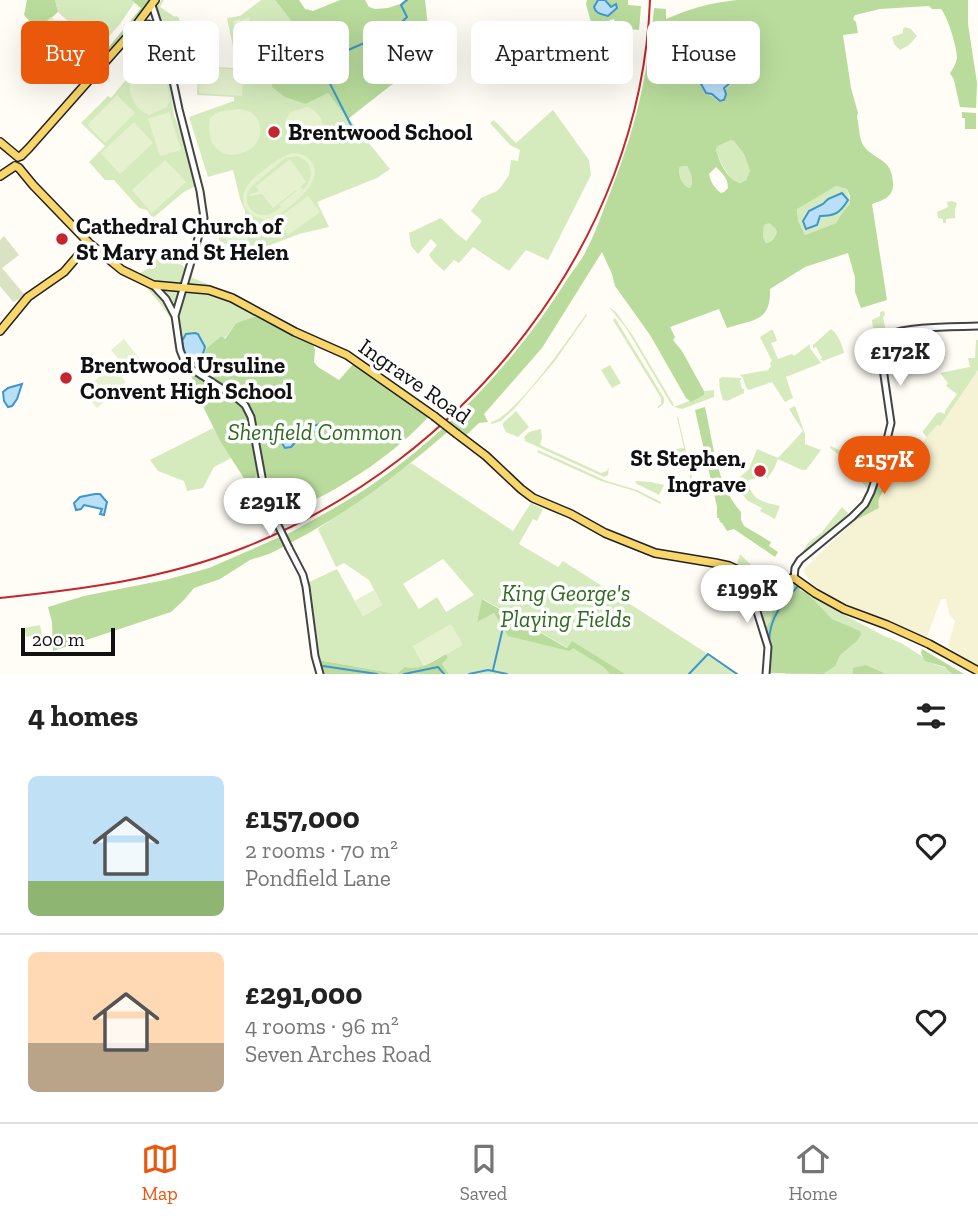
<!DOCTYPE html>
<meta charset="utf-8">
<style>
body{margin:0;font-family:"Zilla Slab",serif;background:#f2f2f2;color:#222;height:100vh;display:flex;flex-direction:column;font-size:26px;white-space:nowrap}
*{box-sizing:border-box;margin:0}
p{font-size:23px;color:#767676}
.icon{flex:none;width:38px;height:38px;fill:none;stroke:currentColor;stroke-width:2;stroke-linecap:round;stroke-linejoin:round}
.map{position:relative;height:674px;overflow:hidden}
.drawer{display:flex;flex-direction:column;background:#fff;flex:1}
.drawer>*{flex:none}
.guide{position:absolute;left:21px;top:21px;width:936px;height:63px;display:flex;gap:14px}
.scale{position:absolute;left:21px;bottom:18px;width:94px;box-sizing:border-box;padding-left:7px;border:4px solid #111;border-top:0;font-size:19px;line-height:24px;white-space:nowrap;color:#111;-webkit-text-stroke:5px #fff;paint-order:stroke}
.price{position:absolute;translate:-50% -60px;padding:0 16px;border-radius:24px;background:#fff;color:#222;font-size:23px;line-height:46px;filter:drop-shadow(0 2px 4px #0008)}
.price::after{content:'';position:absolute;left:50%;top:42px;width:21px;height:16px;margin-left:-10px;background:inherit;clip-path:polygon(0 0,100% 0,50% 100%)}
.price.active{background:#ea580c;color:#fff}
ul{padding:0;list-style:none}
li{display:flex;align-items:center;gap:21px;height:175px;padding:0 28px}
li+li{border-top:2px solid #e0e0e0}
li span{display:grid;place-items:center;flex:none;width:196px;height:140px;border-radius:10px;color:#555}
li>.icon{margin-inline-start:auto}
span .icon{width:84px;height:84px;fill:#fffc;stroke-width:1}
li b{font-size:30px}
h2{display:flex;justify-content:space-between;align-items:center;height:84px;padding:0 28px;font-size:30px}
.pill{padding:0 24px;border-radius:10px;background:#fff;box-shadow:0 7px 28px #0002;font-size:24px;line-height:63px}
.pill.active{background:#ea580c;color:#fff}
.tabs{display:flex;justify-content:space-around;align-items:center;height:98px;border-top:2px solid #e0e0e0;background:#fff;font-size:19px;color:#767676}
.tabs a{display:grid;justify-items:center;gap:4px}
.tabs .active{color:#ea580c}
.map>svg:first-child{display:block}
.farmland{fill:#f6f3d4}
.green{fill:#d5ebbd;fill-rule:evenodd}
.forest{fill:#b9dc9c;fill-rule:evenodd}
.cemetery{fill:#d9e3c4}
.pitch{fill:#e6f2cf;fill-rule:evenodd}
.water{fill:#b9e0f7;stroke:#3f96cf;stroke-width:2}
.lines{fill:none;stroke-linecap:round;stroke-linejoin:round}
.stream{stroke:#3f96cf;stroke-width:2}
.minor-casing{stroke:#444;stroke-width:9}
.major-casing{stroke:#222;stroke-width:10}
.minor{stroke:#fff;stroke-width:5}
.major{stroke:#f9d66b;stroke-width:7}
.rail{stroke:#c4262e;stroke-width:2}
.minor-bridge-casing{stroke:#444;stroke-width:9;stroke-linecap:butt}
.major-bridge-casing{stroke:#222;stroke-width:10;stroke-linecap:butt}
.minor-bridge{stroke:#fff;stroke-width:5}
.major-bridge{stroke:#f9d66b;stroke-width:7}
.poi-dot{fill:#c4262e;stroke:#fff;stroke-width:2.5}
.labels{text-anchor:middle;dominant-baseline:central;stroke-width:7;stroke-linejoin:round;paint-order:stroke}
.poi-label{font-size:23px;font-weight:bold;fill:#111;stroke:#fff;text-anchor:start}
.street-label{font-size:23px;fill:#111;stroke:#fff}
.park-label{font-size:23px;font-style:italic;fill:#2f6b1f;stroke:#fff}
</style>
<div class="map">
<svg width="978" height="674" viewBox="0 0 978 674">
<rect width="100%" height="100%" fill="#fffdf5"/>
<path class="farmland" d="M978,370V667L948,647L955,621L949,614L946,599H941L926,639L835,599L813,585L803,570L854,521L879,508L877,501L880,495L900,474L898,472L937,425L940,426Z"/>
<path class="green" d="M55,0H131L134,3L120,24L104,42L99,37L90,41L58,12Z
M161,0H164L160,7L175,17L176,16L179,18L187,44L178,47L176,39L172,40L170,34L165,33L166,31L157,7Z
M261,0H275L299,31L307,39L286,53L306,104L328,93L390,169L377,178L317,202L329,227L299,234L242,256L232,243L228,245L220,241L216,231L245,217V211L240,199L233,170L208,177L189,117L234,101V97L197,95L198,66L234,68L237,65L227,18L240,16Z
M905,27L911,29L917,36L909,45L900,50L894,44L892,37L903,33V29Z
M155,49L164,50L174,115L188,152L196,186L184,192L154,217L151,216L147,210L139,208L114,180H105L89,162L105,146L81,123L108,96L111,98L147,54L149,55Z
M699,55L715,60L727,58C740,71 729,86 725,101L719,102L712,96L705,94C703,90 702,86 700,83C694,74 684,71 687,59Z
M553,110L589,160L591,175L548,260L526,250L509,271L473,247L459,263L454,260L444,271L434,262L429,255L437,245L431,239L418,254L411,246L409,233L441,218L456,233L466,241L482,221L471,211L481,198L497,191L501,187L509,175L511,160L518,161L520,150L510,145L490,123L494,120L516,143Z
M731,140L735,141L744,154L750,171C740,202 719,163 716,149L718,146Z
M682,166H687C691,171 694,183 690,188L687,187C681,182 679,175 679,168Z
M836,186L847,189L851,204L842,213L836,223L805,235L798,220L797,208Z
M952,201L957,203L955,210V218L946,219V223H943V219L938,218L937,212L948,207L947,202Z
M769,222L775,228L777,232C775,238 772,242 766,243L763,238L764,225Z
M168,257L183,266L185,269L193,271L192,277L193,278L219,289L264,316L253,317L236,323L224,339L221,336L207,348L196,371L188,365L173,318L171,319L162,306L146,287L148,286L138,276L140,273L155,265L156,258L161,263Z
M609,307L616,312L633,336L674,405L673,406L671,404L626,328Z
M884,311L885,315L883,317L886,333L874,337L872,320L880,316V312Z
M586,314L587,315L555,361L514,409L501,421L491,424V422C515,417 570,337 586,314Z
M615,318L664,398C665,403 663,406 658,408L657,407L661,404V398L613,320Z
M831,329C838,334 842,344 844,353L823,361L820,359L822,358L816,347L813,348V345Z
M771,330H773L777,341L771,343L778,359L792,354L794,356L810,344V348L821,363L786,377L793,398L785,402L772,382L749,390C743,387 746,379 740,375L769,370V368L771,367L770,363L772,361L760,337Z
M976,340H978V370L940,426L937,425L927,437L923,433V431L937,413L940,412L945,414V411L957,394L946,386L948,383L940,373L970,367L968,358H975Z
M610,365L621,383L612,388L601,370Z
M722,377L741,378L742,379L740,380L742,389H744V393L727,401L723,400L720,390L719,379Z
M714,390V397L682,409L674,407L704,395V391Z
M795,406L805,434V444L821,450L806,470H802L778,459L774,469L767,479L762,463L755,464L753,469L755,479L748,480C751,501 763,502 780,506L775,519L760,511L762,508L748,501L733,483L749,469L757,449L778,458L803,431L789,409Z
M516,411L529,427L518,437L506,432L503,426V423Z
M677,417H678L696,494L694,495L686,459L680,461L679,458L672,459L670,462L666,459V455L669,452L671,454L677,452L676,449L684,448Z
M213,428L231,458L214,467L203,488L187,491L184,481L158,471L150,460Z
M541,429L542,438L540,445L601,473L607,471L609,467L608,475L604,477L525,441L524,437L529,432Z
M831,446L851,456L850,460L862,464L860,468L868,477L873,479L868,489L838,454L830,448Z
M538,450L607,481L637,490L661,502L660,504L635,491L601,481L537,452Z
M883,456L898,468V472L880,491L875,480Z
M411,463L513,531L531,503L543,509L537,521L533,519L519,544L558,567L563,561L739,674H625L582,653L602,666L610,674H449L442,664L448,658L446,654L462,645L413,646L424,666L397,674L318,660L305,584L337,569L363,616L382,605L369,580L344,563L336,567L318,529ZM443,559L474,595L446,612L437,597L419,609L403,584ZM483,599L568,648L508,635L494,613L477,621Z
M260,468L275,484L288,504L272,511L250,483Z
M635,481L651,482L664,485L659,495L637,484Z
M842,507L852,517L798,559L808,543L821,533Z
M740,554L751,565L750,574L781,579L783,593L773,609L770,621L763,631L751,589L745,591C737,567 731,578 714,568L715,562L736,568Z
M796,589L884,636L901,643L934,664L963,674H785Z
M40,625L44,645L38,646L36,635L26,637L24,628Z"/>
<path class="forest" d="M27,0H55L58,12L38,30L24,15Z
M131,0H151L110,50L84,78L80,74L95,59H99L141,8Z
M275,0H299L305,9L313,11L340,0H365L369,7L375,9L388,8L400,4L405,0H425L429,35L433,41L431,47L433,58L390,86L348,119L328,93L306,104L285,97L272,87L273,65L307,39L299,31Z
M587,0H628V5L641,6L639,30L629,29L617,32L614,19L592,26L586,4Z
M737,0H968V24L977,83L976,108L960,107L954,80L950,73C953,69 956,64 957,58C957,48 948,17 941,9H932L929,6L880,9L855,15L853,19L856,22L858,33L843,35L851,88L858,113L857,117C859,125 859,138 863,145C874,161 892,157 893,183C894,197 883,200 872,204L887,300L861,308L855,292V277L848,253L805,267L770,289C771,322 754,319 727,328L719,309L670,327L675,337L673,340L682,351L704,391V395L691,402L686,398L650,335L615,286L612,274L602,252L542,348L484,414L488,422L479,423L462,439L451,429C401,472 349,513 290,543L286,535C316,518 345,503 373,484C451,430 518,358 568,278C574,269 581,261 586,251C595,234 601,216 608,198C634,134 648,77 654,8L666,9V19C692,8 709,3 737,0ZM699,55L711,60L727,59C738,68 732,73 731,85L726,89L725,101L719,102L712,96L705,94L696,75L689,71L686,64L687,59ZM731,140L734,141L744,154L750,171L746,180L740,183C727,179 719,162 716,149L718,146ZM682,166H687C691,172 694,183 690,188L687,187C681,182 679,176 679,168ZM716,167C722,173 728,178 728,188L724,192L721,193C715,189 710,181 709,174ZM836,186L847,189L850,196V204L842,213L836,223L805,235L798,220L797,209ZM769,223L775,228L777,232C775,238 772,242 766,243L763,237L764,225Z
M962,112L976,113V129H965V118H962Z
M264,316L312,341L315,350L314,362L318,367L339,380L356,361L431,414C397,452 346,486 300,507C291,510 283,515 274,517L271,512L270,514L251,483H247L220,441L198,396L200,395L189,372C204,377 239,399 246,413C252,423 255,458 258,472L251,483L264,488L272,511L287,505L279,498L275,484L264,473L253,415L246,403L239,396L197,369L207,348L221,336L225,339L236,323L253,317Z
M705,407C713,442 716,484 741,512V520L744,526L771,542L769,546L778,552L775,557L734,529L727,531L722,523L720,522L719,518H717V507L695,410Z
M898,472L900,474C891,484 875,494 879,508L854,521L853,517L861,509L875,480L880,491Z
M280,537L285,546L269,554L250,560L220,579L194,588L184,600L171,612L53,651L52,622L48,607L84,596L165,580L209,568Z
M781,579L801,583L800,590L807,593L832,619L860,631L861,635L857,641L840,655L835,666L823,674L766,673V643L763,631L770,621L773,609L783,593Z
M482,599L567,648L572,641L625,674H610L602,666L573,648L569,651L508,636L494,613L477,622Z
M922,649L964,674H952L945,667L925,661L921,653Z
M446,654L448,658L442,664L449,674H320L318,660L397,674L405,667C421,671 433,661 446,654Z
M866,665L886,674H853V668Z"/>
<path class="cemetery" d="M4,236L19,255L2,268L24,294L23,297L13,302L0,286V240Z"/>
<path class="pitch" d="M51,17L61,26L51,36L42,26Z
M249,17L252,31L245,33L244,31L243,33L236,35L233,21L240,19V21Z
M62,28L95,59L83,71L50,41Z
M151,64L159,67L165,74L170,100L167,107L149,115C125,104 121,71 151,64Z
M200,67L243,70L242,96L199,93Z
M117,95L135,113L105,143L87,125Z
M306,107C321,110 329,129 318,141C294,150 290,141 286,119L291,112Z
M238,109C248,110 256,113 259,123C271,157 201,175 210,118L218,112Z
M169,112L181,150L160,156L148,119Z
M134,122L153,143L120,174L101,153Z
M294,153C303,154 309,157 313,164C324,187 281,212 266,224L264,221L265,219C258,218 251,216 246,209C242,203 242,195 246,188C252,177 283,154 294,153ZM297,156C314,162 315,178 303,190L300,187L306,182L290,159L256,186L259,191L249,195L250,196L262,194L273,208L296,190L297,191L279,205L281,207C271,215 263,219 252,211C245,203 245,194 252,186L285,158Z
M165,160L186,182L152,213L132,190Z
M308,196L320,212L288,235L277,219Z
M241,220L248,233L246,235L249,242L237,249L233,242L236,240L228,243L222,231Z
M124,339L142,362L129,372L111,350Z
M111,365L126,382L97,408L83,392Z
M374,590L382,605L363,616L354,601Z
M451,624L463,645L424,666L413,646Z"/>
<path class="water" d="M598,0H605L611,7L616,4L617,8L608,16C601,14 596,14 594,7Z
M715,61L731,64L733,70L730,74L729,84L724,88L726,94L724,100L720,101L712,94L706,93L700,82V76L709,72Z
M842,193L848,200C840,213 835,216 820,216L817,225L806,229L803,221L809,211L823,204L828,199Z
M195,333L198,334L205,347C203,355 199,365 189,363L185,356L182,341L186,334Z
M22,384L17,399L12,406L8,407L4,401L3,392L8,388Z
M330,422L332,426L301,436L291,447L285,448L282,443C290,427 314,426 330,422Z
M95,494H100L107,502L104,515L100,514L102,509L84,505L81,509L76,510L74,503L80,497Z"/>
<g class="lines">
<path class="stream" d="M318,58L332,57L369,41L388,36L407,17L401,5L407,0
M282,60L308,48L317,58L358,139
M769,641C770,616 783,602 800,584
M323,666L377,674
M493,670L504,623
M404,674L438,667L444,674
M469,674L488,670L507,674
M689,674L708,654L737,674"/>
<g class="minor-casing">
<path id="minor" d="M152,5L166,48L179,109L200,191L204,218L175,316L180,350L184,360L190,368L237,398L245,405L251,417L264,488L274,517
M137,26L149,24L159,28
M153,285L166,299L175,316
M289,548L303,575L306,587L315,656L320,674
M749,575L750,589L768,647L766,674
M794,578L795,568L800,560L852,517L865,504L871,492L883,456L891,423L880,348C881,342 883,337 889,335C907,326 956,327 978,326"/>
</g>
<g class="major-casing">
<path id="major" d="M0,142L18,157
M18,157L21,156L29,148L129,35L155,0
M15,166L19,168L33,185L89,243L122,270L153,285L209,290L232,298L295,332L347,355L434,416
M0,176L15,166
M0,331L28,297L64,272L89,243
M457,434L486,456L521,489L533,498L571,514L605,533L655,553L715,563L729,566L749,575L756,574L784,580L794,578L815,593L844,609L887,625L929,644L978,671"/>
</g>
<use href="#minor" class="minor"/>
<use href="#major" class="major"/>
<path class="rail" d="M0,598C84,589 164,579 243,548C465,461 641,242 650,0"/>
<g class="minor-bridge-casing">
<path id="minor-bridge" d="M274,517L289,548"/>
</g>
<g class="major-bridge-casing">
<path id="major-bridge" d="M434,416L457,434"/>
</g>
<use href="#minor-bridge" class="minor-bridge"/>
<use href="#major-bridge" class="major-bridge"/>
</g>
<g class="poi-dot">
<circle cx="274" cy="132" r="7"/>
<circle cx="62" cy="239" r="7"/>
<circle cx="66" cy="378" r="7"/>
<circle cx="760" cy="471" r="7"/>
</g>
<g class="labels">
<g class="poi-label">
<text x="288" y="132">Brentwood School</text>
<text x="76" y="226">Cathedral Church of<tspan x="76" dy="26">St Mary and St Helen</tspan></text>
<text x="80" y="365">Brentwood Ursuline<tspan x="80" dy="26">Convent High School</tspan></text>
<text x="746" y="458" text-anchor="end">St Stephen,<tspan x="746" dy="26">Ingrave</tspan></text>
</g>
<g class="street-label">
<text transform="translate(415 381) rotate(35)">Ingrave Road</text>
</g>
<g class="park-label">
<text x="315" y="432">Shenfield Common</text>
<text x="566" y="593">King George's<tspan x="566" dy="26">Playing Fields</tspan></text>
</g>
</g>
</svg>
<div class="scale">200 m</div>
<b class="price" style="left:900px;top:388px">£172K</b>
<b class="price active" style="left:884px;top:496px">£157K</b>
<b class="price" style="left:270px;top:538px">£291K</b>
<b class="price" style="left:747px;top:625px">£199K</b>
<div class="guide">
<a class="pill active">Buy</a>
<a class="pill">Rent</a>
<a class="pill">Filters</a>
<a class="pill">New</a>
<a class="pill">Apartment</a>
<a class="pill">House</a>
</div>
</div>
<section class="drawer">
<h2>4 homes<svg class="icon" aria-label="filters" viewBox="0 0 24 24"><path d="M4 7h16M4 17h16"/><circle cx="9" cy="7" r="2"/><circle cx="15" cy="17" r="2"/></svg></h2>
<ul>
<li><span style="background:linear-gradient(#bfe0f5 75%,#8fb573 0)"><svg class="icon" aria-label="home" viewBox="0 0 24 24"><path d="M3 11l9-7 9 7M6 9v11h12V9"/></svg></span><div><b>£157,000</b><p>2 rooms · 70 m²</p><p>Pondfield Lane</p></div><svg class="icon" aria-label="heart" viewBox="0 0 24 24"><path d="M12 20l-8-8c-3-5 5-10 8-4 3-6 11-1 8 4z"/></svg></li>
<li><span style="background:linear-gradient(#ffd9b3 65%,#b9a48a 0)"><svg class="icon" aria-label="home" viewBox="0 0 24 24"><path d="M3 11l9-7 9 7M6 9v11h12V9"/></svg></span><div><b>£291,000</b><p>4 rooms · 96 m²</p><p>Seven Arches Road</p></div><svg class="icon" aria-label="heart" viewBox="0 0 24 24"><path d="M12 20l-8-8c-3-5 5-10 8-4 3-6 11-1 8 4z"/></svg></li>
</ul>
</section>
<nav class="tabs">
<a class="active"><svg class="icon" aria-label="map" viewBox="0 0 24 24"><path d="M3 6l6-2 6 2 6-2v14l-6 2-6-2-6 2zM9 4v14M15 6v14"/></svg>Map</a>
<a><svg class="icon" aria-label="saved" viewBox="0 0 24 24"><path d="M7 4h10v16l-5-4-5 4z"/></svg>Saved</a>
<a><svg class="icon" aria-label="home" viewBox="0 0 24 24"><path d="M3 11l9-7 9 7M6 9v11h12V9"/></svg>Home</a>
</nav>
